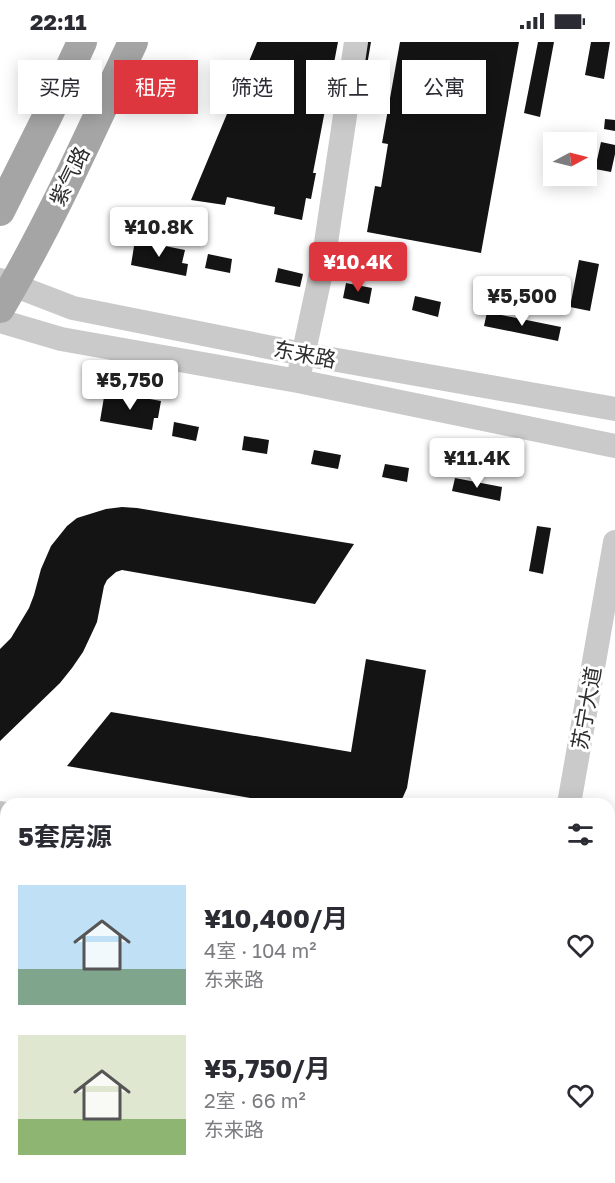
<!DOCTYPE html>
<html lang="zh">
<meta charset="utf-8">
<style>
body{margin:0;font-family:"Golos Text","Noto Sans SC",sans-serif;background:#f2f2f3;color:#2b2b33;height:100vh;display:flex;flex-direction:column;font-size:22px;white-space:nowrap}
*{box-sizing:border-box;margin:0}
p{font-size:20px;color:#7c7c81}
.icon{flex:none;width:33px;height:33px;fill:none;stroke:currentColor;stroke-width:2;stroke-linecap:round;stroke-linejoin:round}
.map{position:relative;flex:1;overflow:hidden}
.sheet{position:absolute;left:0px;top:756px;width:615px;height:386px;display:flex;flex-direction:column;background:#fff;border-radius:18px 18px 0 0;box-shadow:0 3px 15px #0003}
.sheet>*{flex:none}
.hud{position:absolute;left:18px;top:18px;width:579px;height:54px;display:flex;gap:12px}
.needle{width:39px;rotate:83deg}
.fabs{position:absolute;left:543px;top:90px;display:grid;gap:12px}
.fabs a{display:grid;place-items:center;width:54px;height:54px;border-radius:0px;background:#fff;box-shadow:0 3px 15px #0003;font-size:30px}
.price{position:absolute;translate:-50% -51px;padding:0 14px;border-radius:6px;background:#fff;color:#222;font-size:20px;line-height:39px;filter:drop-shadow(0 2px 3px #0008)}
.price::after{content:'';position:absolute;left:50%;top:36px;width:18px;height:14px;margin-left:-9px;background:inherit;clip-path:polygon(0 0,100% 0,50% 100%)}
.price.current{background:#dd363f;color:#fff}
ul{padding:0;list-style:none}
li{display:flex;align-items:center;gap:18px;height:150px;padding:0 18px}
li span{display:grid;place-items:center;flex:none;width:168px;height:120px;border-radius:0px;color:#555}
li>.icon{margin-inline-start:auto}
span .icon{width:72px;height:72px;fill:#fffc;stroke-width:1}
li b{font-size:26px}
h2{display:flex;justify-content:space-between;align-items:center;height:72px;padding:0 18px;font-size:26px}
.tag{padding:0 21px;border-radius:0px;background:#fff;box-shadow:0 3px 15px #0003;font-size:21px;line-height:54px}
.tag.current{background:#dd363f;color:#fff}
.status{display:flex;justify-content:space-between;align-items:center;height:42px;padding:0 30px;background:#fff;direction:ltr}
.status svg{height:16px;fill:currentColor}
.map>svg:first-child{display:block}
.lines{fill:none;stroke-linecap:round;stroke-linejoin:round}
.river{stroke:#c8dce9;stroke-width:32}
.building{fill:#141414}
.minor{stroke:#cacaca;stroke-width:24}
.major{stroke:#a5a5a5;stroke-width:30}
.labels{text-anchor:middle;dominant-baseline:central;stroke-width:6;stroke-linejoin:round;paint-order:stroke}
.street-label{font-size:21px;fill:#2d2d2d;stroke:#fff}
</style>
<div class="status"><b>22:11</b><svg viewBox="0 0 49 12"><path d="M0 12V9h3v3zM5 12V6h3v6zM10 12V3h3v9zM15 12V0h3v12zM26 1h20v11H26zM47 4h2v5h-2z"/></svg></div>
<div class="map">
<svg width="615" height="1141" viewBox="0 0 615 1141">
<rect width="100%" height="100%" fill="#fff"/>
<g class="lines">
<path class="river" d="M436,1141L437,1136"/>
</g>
<path class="building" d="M257,0H338L313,131H316L311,157L306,156L302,178L274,172L275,165L227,155L225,163L191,158Z
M361,0H371L365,35L355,33Z
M400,0H519L481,211L367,190L375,144L381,145L388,102L382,101Z
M538,0H554L540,75L524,71Z
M591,0H610L604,37L585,33Z
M605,77L615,78V89L604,87Z
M601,100L615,103V112L611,130L595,127Z
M135,198L185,208L182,221L188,222L186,234L131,223Z
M208,212L232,217L230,231L205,226Z
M579,218L599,222L590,269L570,265Z
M278,226L303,232L300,245L275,240Z
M346,241L372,246L369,262L343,256Z
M415,254L441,260L438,275L412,268Z
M487,270L561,285L558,299L484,284Z
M105,349L161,359L158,376H154L152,388L100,379Z
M174,380L199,385L196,399L172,394Z
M244,394L269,398L267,412L242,408Z
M314,408L341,413L338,427L311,422Z
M385,422L409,426L407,440L382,435Z
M455,436L502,445L500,459L452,449Z
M122,465L137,466L354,502L315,562L122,528L116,530L107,538L104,544L97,580L91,593L83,610L72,626L60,641L0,699V607L11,596L29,566L34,553L41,527L51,504L67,484L77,476L106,467Z
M537,484L551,486L543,532L529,529Z
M366,617L426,628L407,746L403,755L398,762H285L67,724L111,670L351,710Z
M0,812L6,813V871H4L3,874L6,875V932L0,931Z
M0,934L6,935V951L2,964H5L3,973L0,972Z
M0,1002L6,1003V1037H4V1041L6,1042V1066L0,1065Z
M0,1069L6,1070V1079L4,1078V1080L6,1081V1094L4,1093L3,1099H6L5,1106H6V1118H3L1,1125H0Z
M54,1136H88L87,1141H78L54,1137Z
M146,1136H194V1139L191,1138L190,1141H145Z
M243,1136H285L284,1141H242Z
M343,1136H381L380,1141H342Z"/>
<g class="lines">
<path class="minor" d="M0,238L73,266L303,312L615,367
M0,279L61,297L298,339L615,404
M300,328L323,221L356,0
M569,762L615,500
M0,771L6,772
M609,878L615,880
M0,986L6,987
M554,1136L555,1141
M115,1141L116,1136
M219,1141L220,1136
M308,1141L309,1136"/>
<path class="major" d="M0,169L49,71L82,0
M0,266C51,180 91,89 133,0"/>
</g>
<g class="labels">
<g class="street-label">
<text transform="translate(69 134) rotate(-64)">紫气路</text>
<text transform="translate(305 312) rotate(11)">东来路</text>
<text transform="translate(586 666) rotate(-80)">苏宁大道</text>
</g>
</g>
</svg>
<div class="fabs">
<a><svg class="needle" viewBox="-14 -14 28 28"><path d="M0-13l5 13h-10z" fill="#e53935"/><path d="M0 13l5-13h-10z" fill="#7c7c81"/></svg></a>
</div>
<b class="price" style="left:159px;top:216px">¥10.8K</b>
<b class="price current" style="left:358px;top:251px">¥10.4K</b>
<b class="price" style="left:522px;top:285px">¥5,500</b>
<b class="price" style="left:130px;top:369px">¥5,750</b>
<b class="price" style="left:477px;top:447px">¥11.4K</b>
<div class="hud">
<a class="tag">买房</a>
<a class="tag current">租房</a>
<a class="tag">筛选</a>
<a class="tag">新上</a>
<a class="tag">公寓</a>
</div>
<section class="sheet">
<h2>5套房源<svg class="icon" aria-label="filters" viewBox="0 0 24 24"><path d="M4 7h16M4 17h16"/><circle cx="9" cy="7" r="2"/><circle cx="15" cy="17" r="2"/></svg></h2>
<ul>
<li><span style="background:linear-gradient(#bfe0f5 70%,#7fa58c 0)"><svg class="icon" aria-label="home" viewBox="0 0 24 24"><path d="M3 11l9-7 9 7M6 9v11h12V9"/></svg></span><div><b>¥10,400/月</b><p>4室 · 104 m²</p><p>东来路</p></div><svg class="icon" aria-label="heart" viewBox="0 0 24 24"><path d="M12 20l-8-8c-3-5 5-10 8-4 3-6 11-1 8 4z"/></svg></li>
<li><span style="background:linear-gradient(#dfe7d0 70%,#8fb573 0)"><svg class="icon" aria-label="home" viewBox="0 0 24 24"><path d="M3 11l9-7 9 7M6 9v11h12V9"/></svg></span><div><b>¥5,750/月</b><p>2室 · 66 m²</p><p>东来路</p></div><svg class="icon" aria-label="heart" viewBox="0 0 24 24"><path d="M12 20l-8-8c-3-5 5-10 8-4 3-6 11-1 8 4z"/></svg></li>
</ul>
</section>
</div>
